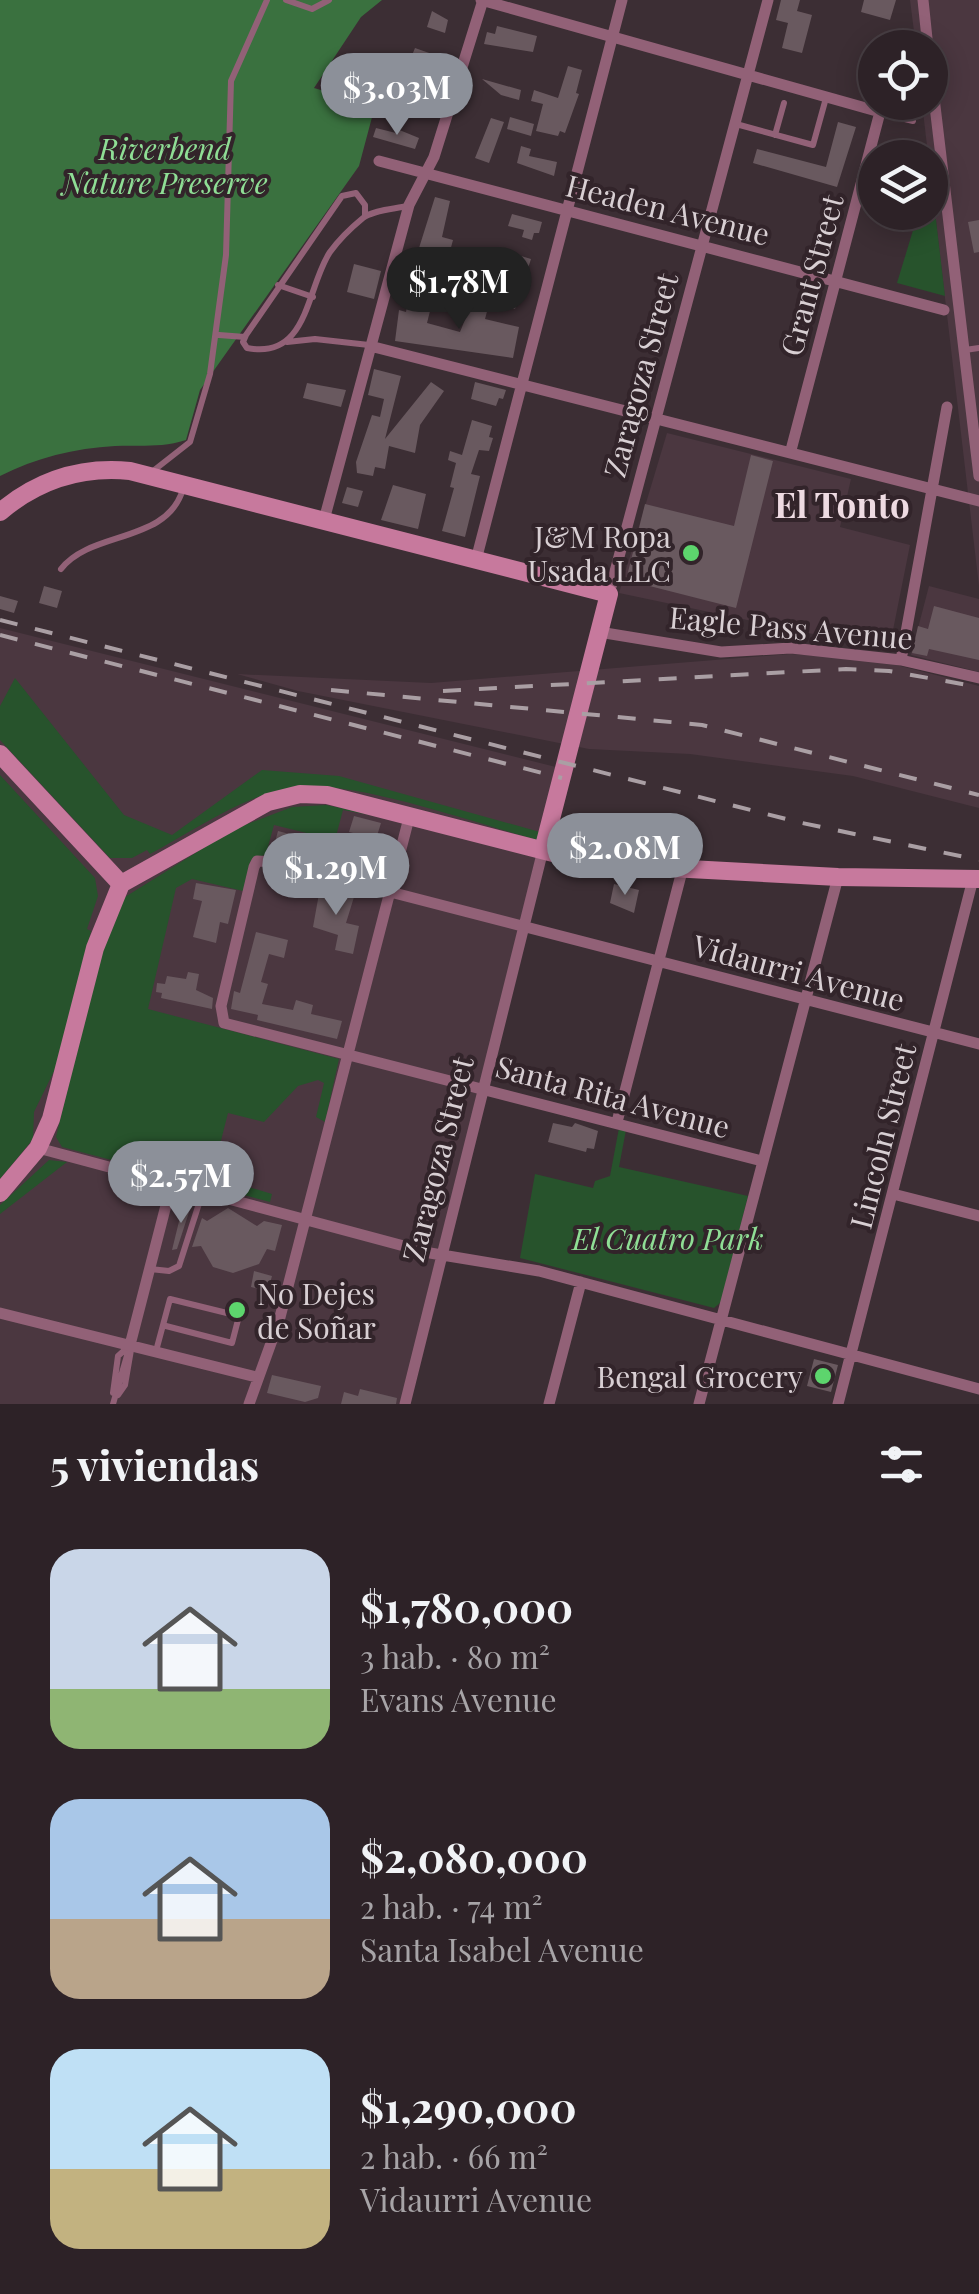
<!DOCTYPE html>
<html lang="es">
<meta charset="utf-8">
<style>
body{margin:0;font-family:"Playfair Display",serif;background:#392f33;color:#f1f3f6;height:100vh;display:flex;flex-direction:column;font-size:38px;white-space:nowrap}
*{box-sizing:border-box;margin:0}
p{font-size:32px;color:#a7a4a7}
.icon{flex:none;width:55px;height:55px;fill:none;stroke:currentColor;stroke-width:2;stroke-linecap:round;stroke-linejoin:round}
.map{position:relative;height:1404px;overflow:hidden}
.side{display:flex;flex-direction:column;background:#2d2227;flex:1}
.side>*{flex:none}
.tools{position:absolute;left:858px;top:30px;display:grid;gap:20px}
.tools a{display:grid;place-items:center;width:90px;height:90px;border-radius:50%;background:#2d2227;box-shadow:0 5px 25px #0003,0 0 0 2px #483f44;font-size:50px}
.price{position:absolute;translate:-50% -85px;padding:0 22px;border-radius:35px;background:#8c9099;color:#fff;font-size:32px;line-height:65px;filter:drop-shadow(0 2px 5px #0008)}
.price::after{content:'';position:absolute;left:50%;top:60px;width:30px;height:22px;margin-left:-15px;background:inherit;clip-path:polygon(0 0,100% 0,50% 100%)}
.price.active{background:#222;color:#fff}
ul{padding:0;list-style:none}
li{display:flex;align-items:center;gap:30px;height:250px;padding:0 50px}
li span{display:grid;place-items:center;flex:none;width:280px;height:200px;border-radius:30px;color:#555}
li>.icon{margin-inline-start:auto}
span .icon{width:120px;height:120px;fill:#fffc;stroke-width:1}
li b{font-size:42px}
h2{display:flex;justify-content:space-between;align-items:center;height:120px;padding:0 50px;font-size:42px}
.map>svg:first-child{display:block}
.built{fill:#4b3740}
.green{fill:#27532c}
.forest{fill:#3a713f}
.building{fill:#69595f}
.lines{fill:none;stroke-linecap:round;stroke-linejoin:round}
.lane{stroke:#926177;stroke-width:6}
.street{stroke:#926177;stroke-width:11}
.secondary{stroke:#c7799d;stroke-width:18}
.rail{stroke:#aa9fa4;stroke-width:4;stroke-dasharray:18 18;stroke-linecap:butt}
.poi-dot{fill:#5dd56d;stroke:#32242a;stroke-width:4}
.labels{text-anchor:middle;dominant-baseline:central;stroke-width:8;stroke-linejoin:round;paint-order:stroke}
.park-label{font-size:30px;font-style:italic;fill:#8fde95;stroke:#32242a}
.street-label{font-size:30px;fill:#d8cfd3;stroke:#32242a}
.poi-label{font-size:30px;fill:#d8cfd3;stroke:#32242a;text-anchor:end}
.quarter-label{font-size:35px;font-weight:bold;fill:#eedbe2;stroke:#32242a}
</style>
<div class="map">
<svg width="979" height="1404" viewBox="0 0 979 1404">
<rect width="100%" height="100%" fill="#3c2e34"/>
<path class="built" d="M910,0H979V586L922,103L930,102V48L916,47Z
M667,433L851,479L840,527L910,545L889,650L619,593Z
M929,586L979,599V672L911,655Z
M0,628L564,769L405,1404H0Z
M790,654L873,659L979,686V808L853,776L690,754L589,749L298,691L237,674L431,683Z"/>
<path class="green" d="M875,171V212H930L932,186L945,296L897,283L914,227L865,213Z
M15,678L124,815L172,835L262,770L339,776L540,832L538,840C477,824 356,780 297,787C246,793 195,830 150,854L147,850L132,858H110L0,740V706Z
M0,775L95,878L98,896L87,929L91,931L56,1067L34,1112L33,1139L0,1179Z
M326,805L398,820L343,810L335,840L274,825L266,854L250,862L243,891L192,879L176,888L148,1009L339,1059L325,1122L316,1117L324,1083L318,1080L298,1086L264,1122L228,1113L212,1176L272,1194L270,1202L62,1147L56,1137L103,942L125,897L234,829L292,807Z
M619,1128L626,1130L619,1167L748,1196L721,1302L714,1308L520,1258L535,1174L593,1188L595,1181L610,1176Z
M49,1160L67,1162L0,1214V1205Z"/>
<path class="forest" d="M0,0H382L361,17L314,88L375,106L359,166L200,390L186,440C161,448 140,445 115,446C75,448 35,458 0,476Z"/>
<path class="building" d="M781,0H800L797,11L812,15L802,53L782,48L788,23L776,20Z
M864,0H896L890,20L861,12Z
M432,11L448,20L445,33L427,27Z
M497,26L537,36L533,52L484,44L487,32L495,34Z
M415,48L432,54L429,64L441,70L436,85L404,75Z
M568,66L582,70L576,93L579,94L565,133L560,131L558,136L536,131L543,104L531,101L534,90L558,98Z
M482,79L521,90L519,100L501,95Z
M510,117L534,124L531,136L507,129Z
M491,118L504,122L489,163L475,158Z
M838,122L856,127L837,187L753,163L757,149L826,167Z
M376,128L396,133L397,129L419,138L415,149L373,137Z
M521,146L531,149L529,156L557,162L554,176L517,163Z
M435,197L450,201L442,237L453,240L449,255L419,248Z
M512,214L542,222L539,233H534L532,240L522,237L524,230L508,226Z
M979,220V252L974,253L968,222Z
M508,252L531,259L515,309L498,304L505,282L483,276L488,261L504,266Z
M354,264L381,271L374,299L347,292Z
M475,270L484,272L479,292L470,290Z
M473,300L489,304L485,319L519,327L513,358L395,341L399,310L406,312L407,306L430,311L427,323L460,332Z
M374,369L401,376L385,439L431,382L444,391L420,425L415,453L389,446L385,469L375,467L373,476L357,473L356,462L372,415L380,417L384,399L368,395Z
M475,382L506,390L503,399L499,398L496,406L471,399Z
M307,383L346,390L341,407L303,398Z
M472,420L492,426L489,437L493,438L489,451L479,450L471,474L480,476L465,537L442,531L454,488L450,487L456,463L448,460L450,451L462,455Z
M751,455L773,461L736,608L626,580L645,504L734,526Z
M393,485L426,494L418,529L381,520Z
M347,487L363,491L358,507L342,503Z
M44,586L62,591L57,608L39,603Z
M0,596L18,601L14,613L0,609Z
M934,606L979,618V660L929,649L927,656L912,653L918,626L928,629Z
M354,816L381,823L376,839L393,844L390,854L385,853L378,879L328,866L333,849L352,854L357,834L349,832Z
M278,831L312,840L308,854L274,846Z
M196,883L236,890L228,924L220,922L216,943L193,937L202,901L193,899Z
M614,884L639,890L634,913L610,903Z
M328,886L354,897L346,923L359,926L353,954L335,950L338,935L313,927L320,888L327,890Z
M256,932L288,940L284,958L269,954L261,982L268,984L262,1004L293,1010L296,1000L313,1005L311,1014L342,1021L337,1039L257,1020L258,1015L231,1009L234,991L240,993Z
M188,972L199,974L196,990L213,998L212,1009L161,998L162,993L156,992L157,983L165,984L167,976L186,979Z
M553,1123L572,1127L575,1123L598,1131L594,1149L587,1148L586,1152L548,1142Z
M183,1205L190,1209L177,1249L172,1250Z
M228,1208L257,1226L264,1221L282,1225L275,1251L267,1249L259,1264L233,1273L213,1267L201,1246L192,1247L202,1218L207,1221Z
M254,1271L272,1276L268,1291L251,1287Z
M814,1359L838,1365L831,1392L807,1386Z
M272,1375L321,1386L318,1398L305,1402L267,1393Z
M360,1389L397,1398L396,1404H341L344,1392L358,1396Z"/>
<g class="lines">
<path class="lane" d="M286,0L312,9L329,0
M882,48V43
M881,113L913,121
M736,124L813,145L826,98
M775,135L784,103
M365,215V205L356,193L342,196L246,335L243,342L247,348C309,360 306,288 330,252C338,241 352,227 363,218C373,210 394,209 407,206
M278,285L313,297
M219,335L245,337
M287,342L315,339L369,345
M965,350L979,348
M153,471L190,442L210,374L226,255L231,81L267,0
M61,569C91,530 167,544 183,489
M150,1269L169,1271L179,1266L203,1191
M156,1351L170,1299L239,1316L232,1343L166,1326
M113,1393L118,1356L128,1347
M118,1395L125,1385L131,1350
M113,1404L130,1345"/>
<path class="street" d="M481,0L880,112L791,450
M923,0L928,48
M930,64L979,476
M379,161L944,310
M370,346L979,501
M324,520L409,205L434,157L483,0
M476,560L622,0
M609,594L768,0
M599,632L721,652L791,648L901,660L979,678
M901,660L947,407
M617,1122L682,871
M38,1148L430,1253L539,1271L979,1389
M762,1161L224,1023L221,1006L254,867L257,861L274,862L979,1044
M893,1194L979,1216
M0,1313L256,1377
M130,1345L172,1182
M249,1404L279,1321L410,814
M405,1404L543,850
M549,1404L581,1282
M699,1404L838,877
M838,1404L973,879"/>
<path class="secondary" d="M0,512C38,480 80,466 130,471L609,594L543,850
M0,754L121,884
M0,1193L38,1148L51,1119L95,948L121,884L268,802L300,794L327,795L596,864L838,877L979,879"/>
<path class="rail" d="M0,620L802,823L979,860
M0,635L562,778
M331,690L702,725L979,795
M443,691L846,669L889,671L979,687"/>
</g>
<g class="poi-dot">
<circle cx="691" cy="553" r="10"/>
<circle cx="237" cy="1310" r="10"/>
<circle cx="823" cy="1376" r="10"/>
</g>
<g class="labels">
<g class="park-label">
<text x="165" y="148">Riverbend<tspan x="165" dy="34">Nature Preserve</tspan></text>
<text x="668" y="1238">El Cuatro Park</text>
</g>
<g class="street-label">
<text transform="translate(668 209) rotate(14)">Headen Avenue</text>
<text transform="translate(811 275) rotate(-75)">Grant Street</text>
<text transform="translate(640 375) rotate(-75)">Zaragoza Street</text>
<text transform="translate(791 627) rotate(5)">Eagle Pass Avenue</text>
<text transform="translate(799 972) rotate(15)">Vidaurri Avenue</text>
<text transform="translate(613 1096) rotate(15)">Santa Rita Avenue</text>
<text transform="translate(882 1136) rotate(-76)">Lincoln Street</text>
<text transform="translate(437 1159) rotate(-76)">Zaragoza Street</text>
</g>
<g class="poi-label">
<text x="671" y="536">J&amp;M Ropa<tspan x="671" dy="34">Usada LLC</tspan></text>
<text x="257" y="1293" text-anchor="start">No Dejes<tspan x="257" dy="34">de Soñar</tspan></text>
<text x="803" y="1376">Bengal Grocery</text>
</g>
<g class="quarter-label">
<text x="842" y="503">El Tonto</text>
</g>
</g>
</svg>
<div class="tools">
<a><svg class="icon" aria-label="locate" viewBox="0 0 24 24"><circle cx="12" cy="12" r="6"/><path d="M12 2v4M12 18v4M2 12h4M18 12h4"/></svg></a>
<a><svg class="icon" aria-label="layers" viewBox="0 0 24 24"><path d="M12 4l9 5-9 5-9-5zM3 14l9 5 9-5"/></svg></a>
</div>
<b class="price" style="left:397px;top:138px">$3.03M</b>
<b class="price active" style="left:459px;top:332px">$1.78M</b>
<b class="price" style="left:625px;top:898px">$2.08M</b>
<b class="price" style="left:336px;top:918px">$1.29M</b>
<b class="price" style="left:181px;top:1226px">$2.57M</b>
</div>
<section class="side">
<h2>5 viviendas<svg class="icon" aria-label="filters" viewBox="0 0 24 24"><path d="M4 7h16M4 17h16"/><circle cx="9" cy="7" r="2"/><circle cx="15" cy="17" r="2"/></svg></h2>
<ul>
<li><span style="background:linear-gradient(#c9d6e8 70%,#8fb573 0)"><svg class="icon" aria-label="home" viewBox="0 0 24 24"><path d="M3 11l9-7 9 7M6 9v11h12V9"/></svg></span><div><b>$1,780,000</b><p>3 hab. · 80 m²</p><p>Evans Avenue</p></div></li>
<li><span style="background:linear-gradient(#a9c7e8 60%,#b9a48a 0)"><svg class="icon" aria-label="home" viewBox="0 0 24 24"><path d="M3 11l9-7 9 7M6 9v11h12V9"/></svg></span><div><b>$2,080,000</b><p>2 hab. · 74 m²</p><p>Santa Isabel Avenue</p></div></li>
<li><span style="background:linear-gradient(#bfe0f5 60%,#c2b280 0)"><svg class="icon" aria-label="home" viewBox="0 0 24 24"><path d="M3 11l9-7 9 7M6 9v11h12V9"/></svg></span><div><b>$1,290,000</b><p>2 hab. · 66 m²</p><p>Vidaurri Avenue</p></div></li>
</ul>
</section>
